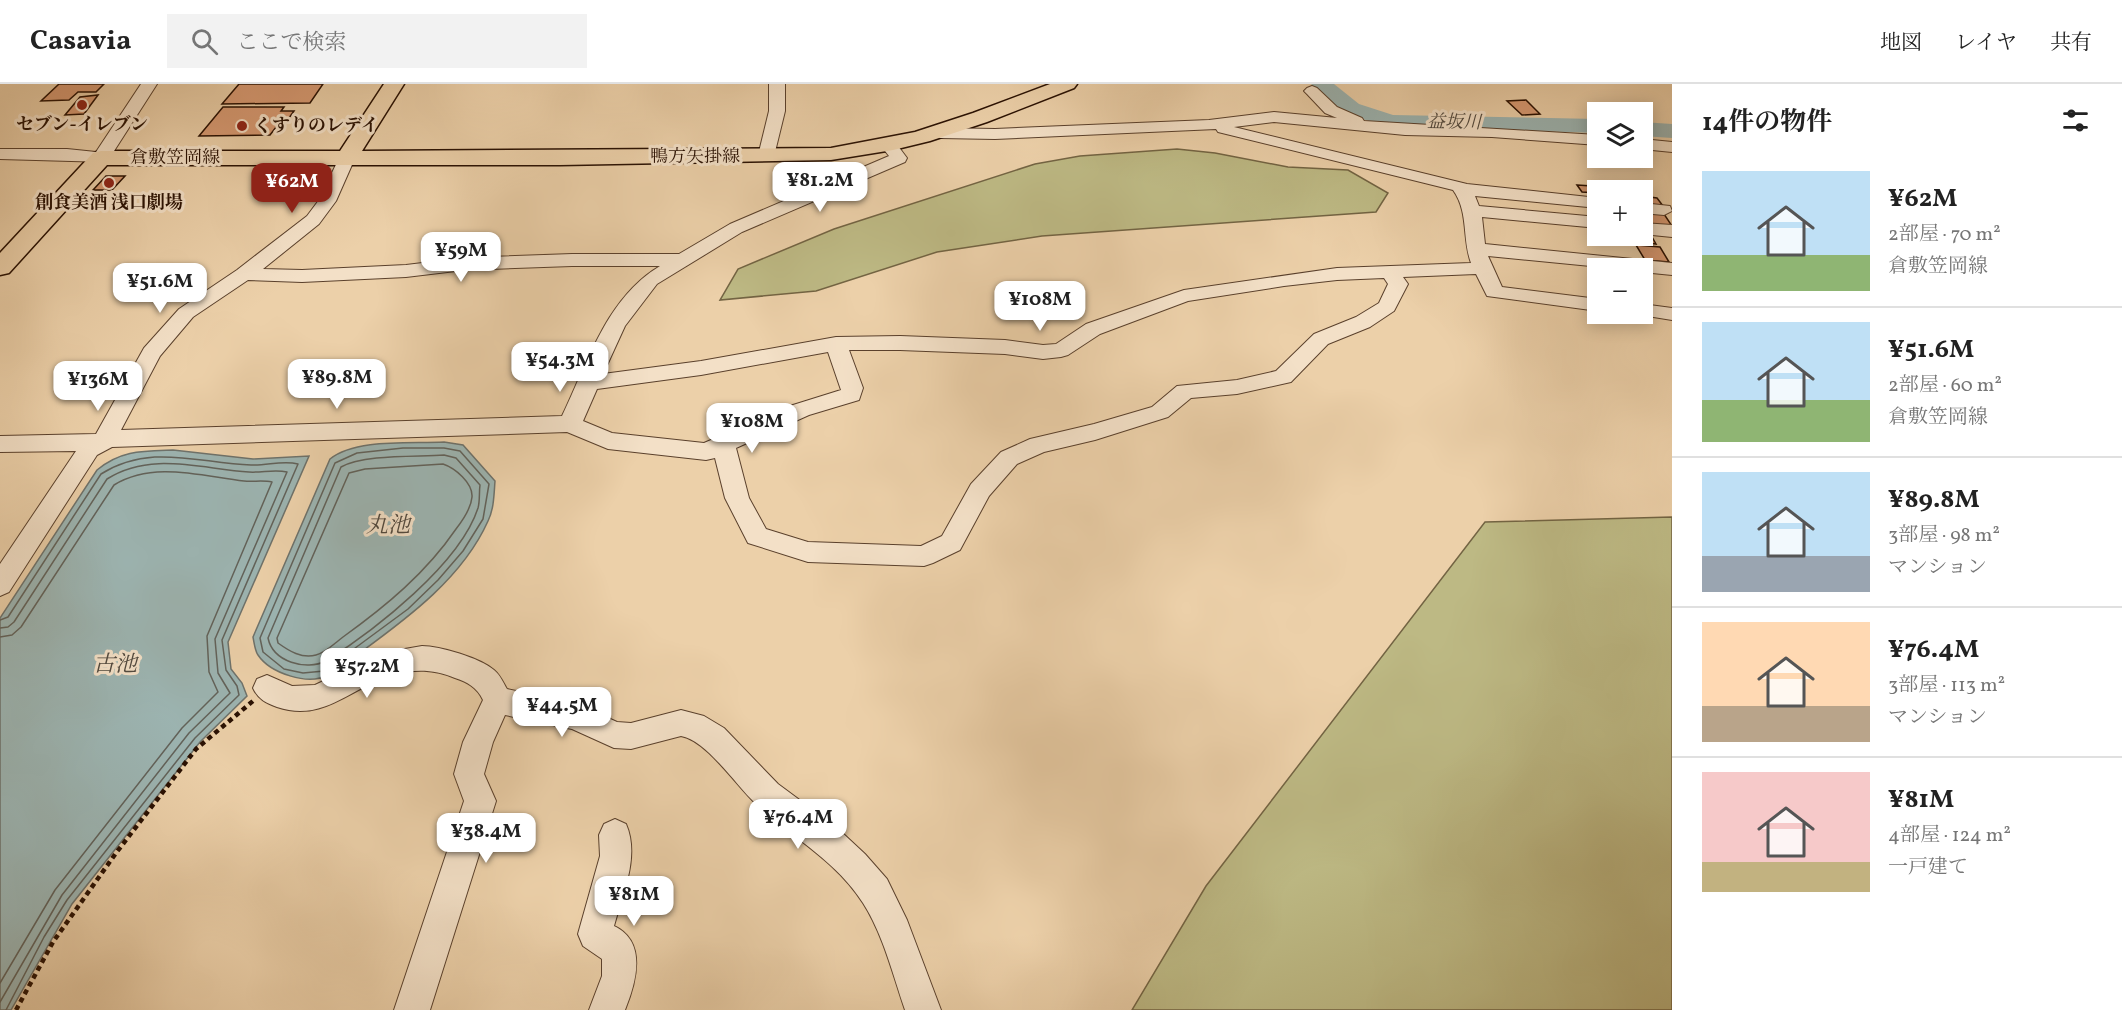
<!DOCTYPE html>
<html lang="ja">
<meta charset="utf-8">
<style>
body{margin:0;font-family:Vollkorn,"Noto Serif JP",serif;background:#f2f2f2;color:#222;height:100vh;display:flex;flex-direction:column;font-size:22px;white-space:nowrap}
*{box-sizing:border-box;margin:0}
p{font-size:20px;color:#767676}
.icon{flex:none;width:33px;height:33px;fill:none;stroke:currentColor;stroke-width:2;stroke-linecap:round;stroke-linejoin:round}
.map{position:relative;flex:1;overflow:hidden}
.drawer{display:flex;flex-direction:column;background:#fff;width:450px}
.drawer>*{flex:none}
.fabs{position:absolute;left:1587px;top:18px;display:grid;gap:12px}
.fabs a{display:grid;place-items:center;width:66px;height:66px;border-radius:0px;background:#fff;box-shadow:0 3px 15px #0003;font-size:30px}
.price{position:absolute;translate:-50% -51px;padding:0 14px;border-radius:12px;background:#fff;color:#222;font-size:20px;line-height:39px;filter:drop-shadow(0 2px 3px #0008)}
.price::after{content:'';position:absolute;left:50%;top:36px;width:18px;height:14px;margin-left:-9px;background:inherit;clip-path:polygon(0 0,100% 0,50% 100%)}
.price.current{background:#8f2418;color:#fff}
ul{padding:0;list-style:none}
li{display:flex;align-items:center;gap:18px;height:150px;padding:0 30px}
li+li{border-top:2px solid #e0e0e0}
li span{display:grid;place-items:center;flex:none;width:168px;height:120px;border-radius:0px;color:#555}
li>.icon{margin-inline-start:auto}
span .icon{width:72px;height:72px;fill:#fffc;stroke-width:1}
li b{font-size:26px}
h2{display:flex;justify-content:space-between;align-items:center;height:72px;padding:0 30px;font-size:26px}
header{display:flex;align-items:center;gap:36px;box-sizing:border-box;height:84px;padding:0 30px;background:#fff;border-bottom:2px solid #e0e0e0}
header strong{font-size:28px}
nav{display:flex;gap:33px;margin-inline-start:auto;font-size:21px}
.search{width:420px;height:54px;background:#f2f2f2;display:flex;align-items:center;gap:15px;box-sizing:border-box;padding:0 21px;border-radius:0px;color:#767676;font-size:22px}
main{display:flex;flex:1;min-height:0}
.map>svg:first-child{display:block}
.green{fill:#bdb984;stroke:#736443;stroke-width:1.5}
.water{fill:#9cb4b1;stroke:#6e726b;stroke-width:1.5}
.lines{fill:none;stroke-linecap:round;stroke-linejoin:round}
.shore{stroke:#62625a;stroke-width:1.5}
.river{fill:#9cb4b1;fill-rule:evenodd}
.building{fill:#d79a73;stroke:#291002;stroke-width:1.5}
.minor-casing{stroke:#5a402c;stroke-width:2}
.major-casing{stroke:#291002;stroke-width:3}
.path{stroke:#291002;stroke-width:4.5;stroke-dasharray:5 4;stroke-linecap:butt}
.minor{fill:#f3e0c7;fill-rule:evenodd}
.major{fill:#ecd0a9;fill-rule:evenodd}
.poi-dot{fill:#8f2418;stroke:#f3e0c7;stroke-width:2}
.labels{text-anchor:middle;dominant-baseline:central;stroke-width:6;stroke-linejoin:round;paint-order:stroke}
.far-water-label{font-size:18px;font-style:italic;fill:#51493f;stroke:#f3e0c7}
.far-poi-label{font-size:18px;font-weight:bold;fill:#291002;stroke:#f3e0c7}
.far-street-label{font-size:18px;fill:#291002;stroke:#f3e0c7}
.water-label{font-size:22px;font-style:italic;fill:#51493f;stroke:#f3e0c7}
</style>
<header>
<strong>Casavia</strong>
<div class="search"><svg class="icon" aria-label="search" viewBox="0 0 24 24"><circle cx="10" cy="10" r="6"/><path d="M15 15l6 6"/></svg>ここで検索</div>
<nav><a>地図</a><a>レイヤ</a><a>共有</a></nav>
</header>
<main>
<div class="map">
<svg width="1672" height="926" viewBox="0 0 1672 926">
<rect width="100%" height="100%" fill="#ecd0a9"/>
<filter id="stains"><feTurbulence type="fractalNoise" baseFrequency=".00333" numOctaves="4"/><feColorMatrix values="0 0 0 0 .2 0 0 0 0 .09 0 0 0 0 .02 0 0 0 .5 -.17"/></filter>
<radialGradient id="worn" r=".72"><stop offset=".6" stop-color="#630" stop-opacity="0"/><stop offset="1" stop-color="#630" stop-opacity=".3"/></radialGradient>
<path class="green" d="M1177,65L1215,69L1288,83L1348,86L1388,109L1376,128L1042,152L937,168L816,207L720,216L738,185L834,145L1035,80L1080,72Z
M1672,433V926H1132L1206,802L1485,438Z"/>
<path class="water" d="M444,358L463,361L495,397C494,410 494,425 488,437C463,493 409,533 361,568C350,575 339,585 328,591C308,602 270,589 258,571C255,567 254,558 253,553L330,375C356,354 412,360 444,358Z
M173,366L253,375L309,372L228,558L231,585L242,599L247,612L200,658L72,820L11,926H0V534L97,386C121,366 143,367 173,366Z"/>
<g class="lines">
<path class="shore" d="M403,364H444L460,367L489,400L483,435L463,467L438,496L408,525L324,587L303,589L284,585L263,568L260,554L335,379L357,369Z
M444,371L456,374L480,401C479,408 480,417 478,424C460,480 375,546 326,577C306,587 273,578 268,554L341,383C364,370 417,373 444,371Z
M443,380C455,384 473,399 472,413C471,425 463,436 456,445C426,489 386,522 343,553C335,559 325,569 316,571C302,575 289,567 278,559L277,554L349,389L365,385Z
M0,536L8,533L101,390C151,359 197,379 251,381C267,382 282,376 298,380L222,556L226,586L237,602L239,611L195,654L67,816L44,853L6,926
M0,544L8,543L14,538L107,395C151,367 201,385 249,388C262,389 274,385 287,388L215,555L218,589L230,609L189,649L62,811L0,918
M0,553L12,551L21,543L114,401C153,377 201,392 244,397C253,398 263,396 272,398L207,552L209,588L218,608L182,644L55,806L0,899"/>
<path class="river" d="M1311,0H1334L1359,20L1393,31L1598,35V49L1392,43L1343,30Z
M1642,38L1672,40V54L1642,52Z"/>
</g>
<path class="building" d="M59,0H104L96,8H78L69,16L41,17Z
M239,0H323L310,19L222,20Z
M98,11L84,30L65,31L80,13Z
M1526,16L1540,30L1522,31L1507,17Z
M223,23H284L281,27H294L289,34H283L270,51L199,52Z
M106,92H125L112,106H93Z
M1577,101L1592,102L1597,109L1582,108Z
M1642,112L1657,114L1663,122L1642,121Z
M1642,129L1664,130L1672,142L1646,141L1642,136Z
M1642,145L1648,146L1656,160L1630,157L1627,152H1642Z
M1636,161L1660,163L1669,178L1645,176Z"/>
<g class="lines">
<g class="minor-casing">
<path id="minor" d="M141,0H157L107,78L0,75V65H67L96,68Z
M769,0H785V27L774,72L766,77L758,72L769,27Z
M1312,2L1317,4L1337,23L1362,34L1364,37L1598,51V61L1492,53L1405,51L1274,38L1234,43L1467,100L1598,114V124L1475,112L1479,122L1598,133V144L1482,133L1485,160L1672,179V191L1642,188V184H1611L1488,172L1502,203L1598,215V227L1487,212L1476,190L1403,193L1408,200L1394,227L1370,243L1328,260L1291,298L1237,310L1191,314L1168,333L1095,356L1044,368L1017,380L989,412L960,466L933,479L924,482L808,478L748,459L725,414L715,374L706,376L608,365L567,348L112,363L97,371L9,508L0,512V480L76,367L0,368V352L96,350L144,264L179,225L237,186L307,132L319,116L341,70L347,69L355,74L336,117L319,140L263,185L302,186L406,181L464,174L572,170H679L730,140L889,72L881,62L883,58H895L907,74L905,78L742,148L657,200L625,242L603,290L701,277L836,253L900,252L1005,256L1043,261L1056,260L1086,240L1184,206L1337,184L1471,179C1462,155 1469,128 1453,106L1218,48L1216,45L995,55L940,54L932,49L940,44L995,45L1209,36L1274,28L1337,34L1325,29L1307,10L1304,7L1307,4ZM572,182H660C607,213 587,280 562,332L121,346L160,272L193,233L248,196L302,198L406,193L464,186ZM1384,194L1388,200L1379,219L1356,233L1314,250L1276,287L1237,296L1177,302L1152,323L1094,340L1030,355L1001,368L971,400L942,452L921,462L808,458L766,445L749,414L736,364L809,331L859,316L863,304L849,266H900L1005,270L1043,275L1061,273L1068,271L1100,250L1188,217L1284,202L1337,196ZM828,268L841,306L793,321L704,359L612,349L583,337L597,305L701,291Z
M1642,55L1672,58V68L1642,65Z
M1642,119L1670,122L1672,127L1664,131L1642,129Z
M1642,139L1672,141V153L1642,150Z
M1642,220L1672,224V236L1635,230H1642Z
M422,562C440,562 480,574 494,586C500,591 503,598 507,605L577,620L617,638L631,639L681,626L704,632L724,644L778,700L836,743L865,770L887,795L907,836L941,926H905C893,891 883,850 863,819C836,776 791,753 755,719C736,701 706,656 681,652L631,665L614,664L572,645L505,631L493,658L484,690L496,717L430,926H394L464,717L454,690L463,658L483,616C477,603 467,598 455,594C433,585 415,585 392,591C351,603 324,639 277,623C266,619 258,615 253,604L257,595L267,591L292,602L315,601L372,574L399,566Z
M615,735L626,740C640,772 623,809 614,842C648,858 636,899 625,926H589L602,892V875L583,862L578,850L600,772L599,751L604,740Z"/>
</g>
<g class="major-casing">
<path id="major" d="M384,0H404L362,67L831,64L915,48L973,29L1050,0H1077L1074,4L987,38L930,57L893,66L831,76L560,81H107L9,189L0,191V169L93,69L101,67H340Z"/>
</g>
<path class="path" d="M16,926L53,858L116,769L196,665L253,617"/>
<use href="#minor" class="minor"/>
<use href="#major" class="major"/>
</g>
<g class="poi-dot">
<circle cx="82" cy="21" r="6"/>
<circle cx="242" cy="42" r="6"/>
<circle cx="109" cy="99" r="6"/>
</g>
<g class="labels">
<g class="far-water-label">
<text transform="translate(1454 39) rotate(1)">益坂川</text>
</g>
<g class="far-poi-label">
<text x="82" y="41">セブン-イレブン</text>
<text x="254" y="42" text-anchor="start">くすりのレデイ</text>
<text x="109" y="119">創食美酒 浅口劇場</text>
</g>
<g class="far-street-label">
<text x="695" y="73">鴨方矢掛線</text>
<text x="175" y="74">倉敷笠岡線</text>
</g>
<g class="water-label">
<text x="388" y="442">丸池</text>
<text x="115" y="581">古池</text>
</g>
</g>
<rect width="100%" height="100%" filter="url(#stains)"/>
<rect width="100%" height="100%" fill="url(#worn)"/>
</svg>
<div class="fabs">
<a><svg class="icon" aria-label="layers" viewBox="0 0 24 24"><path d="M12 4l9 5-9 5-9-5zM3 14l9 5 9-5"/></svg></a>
<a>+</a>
<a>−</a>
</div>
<b class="price" style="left:820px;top:129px">¥81.2M</b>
<b class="price current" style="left:292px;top:130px">¥62M</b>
<b class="price" style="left:461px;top:199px">¥59M</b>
<b class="price" style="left:160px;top:230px">¥51.6M</b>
<b class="price" style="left:1040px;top:248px">¥108M</b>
<b class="price" style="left:560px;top:309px">¥54.3M</b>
<b class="price" style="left:337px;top:326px">¥89.8M</b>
<b class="price" style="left:98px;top:328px">¥136M</b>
<b class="price" style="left:752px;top:370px">¥108M</b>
<b class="price" style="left:367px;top:615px">¥57.2M</b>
<b class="price" style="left:562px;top:654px">¥44.5M</b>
<b class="price" style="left:798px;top:766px">¥76.4M</b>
<b class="price" style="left:486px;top:780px">¥38.4M</b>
<b class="price" style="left:634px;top:843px">¥81M</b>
</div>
<section class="drawer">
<h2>14件の物件<svg class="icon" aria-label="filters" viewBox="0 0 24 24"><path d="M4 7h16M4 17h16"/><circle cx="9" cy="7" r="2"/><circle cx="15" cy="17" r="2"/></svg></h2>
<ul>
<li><span style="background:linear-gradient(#bfe0f5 70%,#8fb573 0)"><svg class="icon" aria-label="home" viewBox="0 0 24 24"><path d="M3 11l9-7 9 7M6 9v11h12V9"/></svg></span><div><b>¥62M</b><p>2部屋 · 70 m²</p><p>倉敷笠岡線</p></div></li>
<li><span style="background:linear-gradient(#bfe0f5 65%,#8fb573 0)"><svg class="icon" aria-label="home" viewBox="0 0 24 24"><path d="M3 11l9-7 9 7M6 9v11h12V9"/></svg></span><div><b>¥51.6M</b><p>2部屋 · 60 m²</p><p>倉敷笠岡線</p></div></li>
<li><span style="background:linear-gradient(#bfe0f5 70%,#9aa5b1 0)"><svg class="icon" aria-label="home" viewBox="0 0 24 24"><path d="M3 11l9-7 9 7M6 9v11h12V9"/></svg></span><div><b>¥89.8M</b><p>3部屋 · 98 m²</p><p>マンション</p></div></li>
<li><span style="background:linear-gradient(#ffd9b3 70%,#b9a48a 0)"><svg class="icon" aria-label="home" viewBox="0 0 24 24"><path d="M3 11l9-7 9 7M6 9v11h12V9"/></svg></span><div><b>¥76.4M</b><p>3部屋 · 113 m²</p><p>マンション</p></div></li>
<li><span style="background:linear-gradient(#f6c9c9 75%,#c2b280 0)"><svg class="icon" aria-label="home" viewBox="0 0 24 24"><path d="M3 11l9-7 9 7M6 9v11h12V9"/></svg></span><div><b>¥81M</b><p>4部屋 · 124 m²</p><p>一戸建て</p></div></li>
</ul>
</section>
</main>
